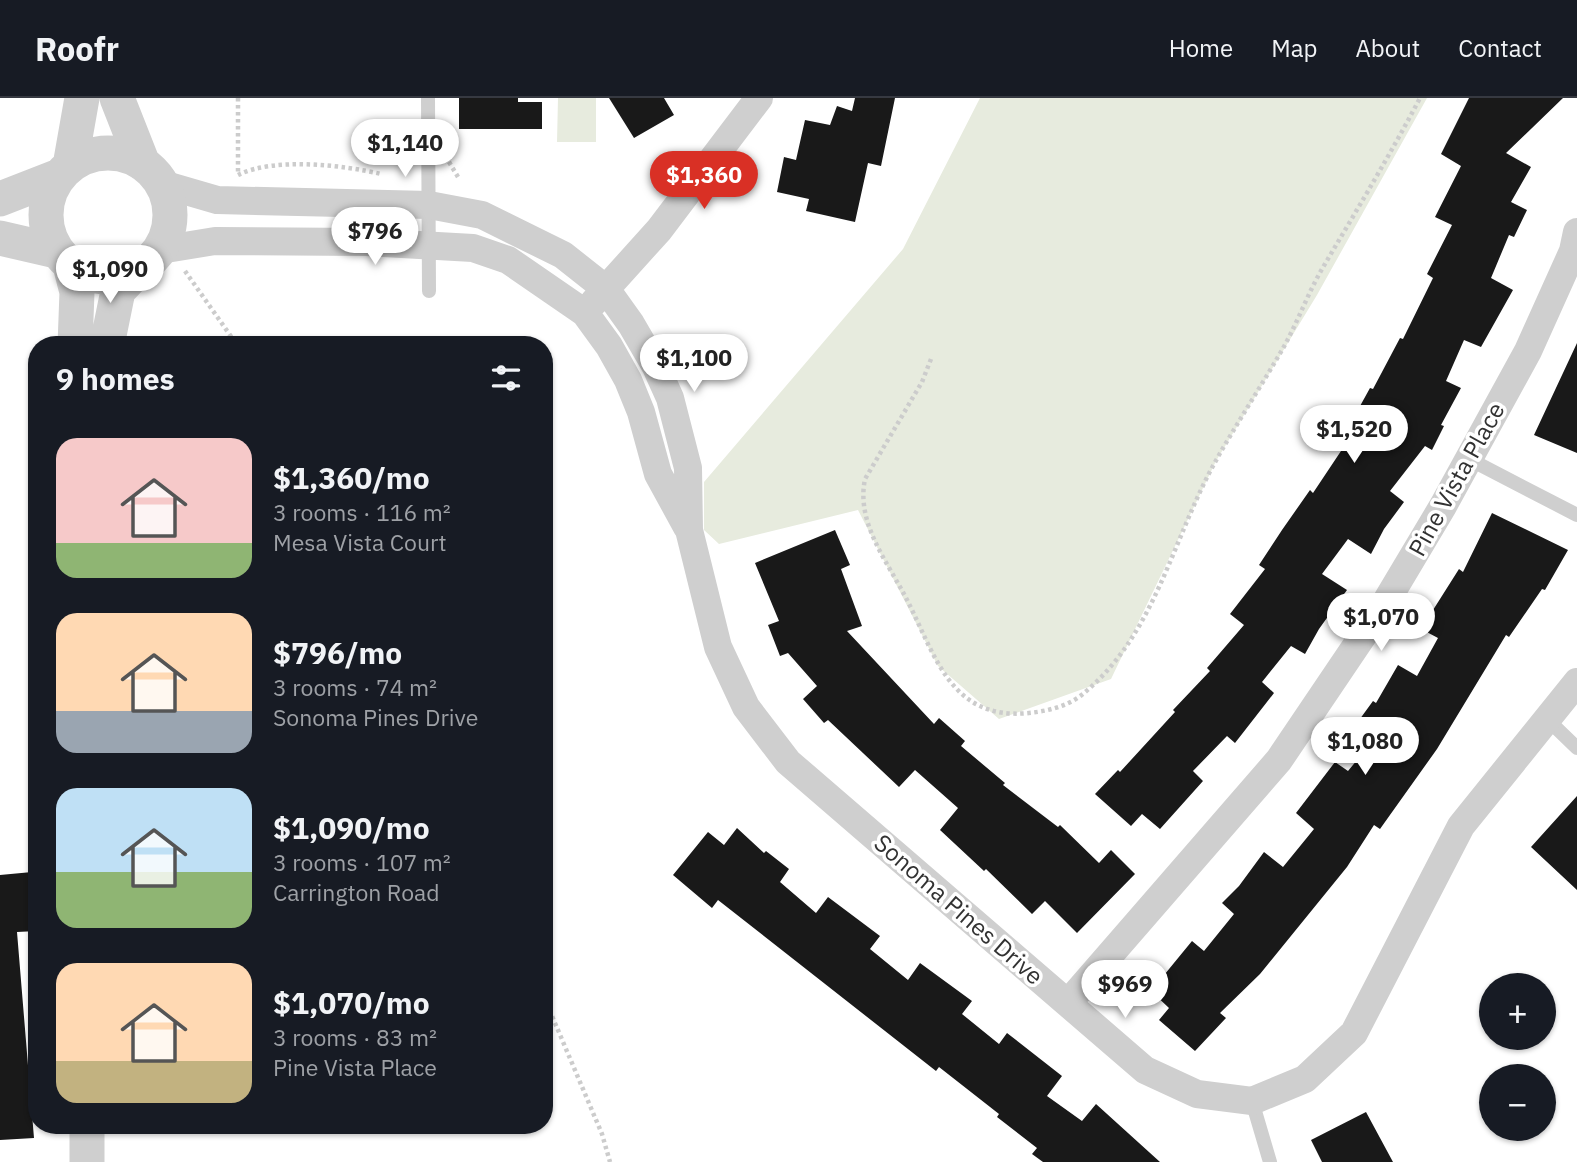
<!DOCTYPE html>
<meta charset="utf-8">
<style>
body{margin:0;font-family:"IBM Plex Sans",sans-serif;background:#242831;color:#f1f3f6;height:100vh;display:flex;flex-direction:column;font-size:26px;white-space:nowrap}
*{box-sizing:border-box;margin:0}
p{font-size:23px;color:#9ea1a6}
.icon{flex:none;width:38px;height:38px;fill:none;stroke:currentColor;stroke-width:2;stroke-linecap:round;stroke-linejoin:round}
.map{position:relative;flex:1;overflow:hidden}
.drawer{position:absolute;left:28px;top:238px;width:525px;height:798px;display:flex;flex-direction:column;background:#171b24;border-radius:28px;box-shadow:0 2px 5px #0004}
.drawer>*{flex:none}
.fabs{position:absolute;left:1479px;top:875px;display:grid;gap:14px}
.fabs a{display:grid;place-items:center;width:77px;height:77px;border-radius:50%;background:#171b24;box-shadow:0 2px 5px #0004;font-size:35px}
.price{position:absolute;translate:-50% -60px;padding:0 16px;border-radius:24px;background:#fff;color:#222;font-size:23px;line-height:46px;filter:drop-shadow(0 2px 4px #0008)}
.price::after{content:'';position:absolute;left:50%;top:42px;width:21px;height:16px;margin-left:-10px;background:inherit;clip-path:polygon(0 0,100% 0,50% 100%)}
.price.selected{background:#d93025;color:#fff}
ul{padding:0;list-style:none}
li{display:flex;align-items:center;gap:21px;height:175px;padding:0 28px}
li span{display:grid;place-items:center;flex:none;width:196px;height:140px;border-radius:21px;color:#555}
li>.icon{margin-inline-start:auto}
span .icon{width:84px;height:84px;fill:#fffc;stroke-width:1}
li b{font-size:30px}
h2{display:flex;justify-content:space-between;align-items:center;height:84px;padding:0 28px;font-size:30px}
header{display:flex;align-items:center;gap:42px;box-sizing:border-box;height:98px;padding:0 35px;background:#171b24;border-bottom:2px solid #363941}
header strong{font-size:33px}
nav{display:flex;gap:38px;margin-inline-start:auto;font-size:24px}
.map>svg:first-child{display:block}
.green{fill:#e7ebde}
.building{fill:#191919}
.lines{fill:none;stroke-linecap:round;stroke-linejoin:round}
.path{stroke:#ccc;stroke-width:4.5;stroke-dasharray:3.5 3.5;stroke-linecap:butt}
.service{stroke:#cfcfcf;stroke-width:14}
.minor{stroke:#cfcfcf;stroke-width:28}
.tertiary{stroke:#cfcfcf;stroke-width:35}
.labels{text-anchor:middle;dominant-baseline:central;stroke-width:7;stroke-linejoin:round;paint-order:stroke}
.street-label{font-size:24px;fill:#323232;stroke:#fff}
</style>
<header>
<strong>Roofr</strong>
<nav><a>Home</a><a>Map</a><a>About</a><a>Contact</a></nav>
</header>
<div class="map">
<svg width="1577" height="1064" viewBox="0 0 1577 1064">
<rect width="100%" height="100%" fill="#fff"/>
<path class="green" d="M558,0H596V44H557Z
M980,0H1427L1317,197L1216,363L1111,581L999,621L938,568L858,412L719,446L704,432V384L903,151Z"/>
<path class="building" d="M459,0H518V4H542V31H459Z
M609,0H664L674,17L634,40Z
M855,0H895L881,68L868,65L855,124L806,113L809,101L777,94L784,59L796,62L805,22L830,27L837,8L852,13Z
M1469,0H1563L1506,55L1531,69L1511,104L1527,112L1514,139L1509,137L1491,180L1513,192L1481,249L1464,242L1446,283L1461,290L1441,327L1444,328L1432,352L1425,348L1390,393L1404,404L1384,431L1371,456L1348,441L1322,476L1347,492L1319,531L1305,556L1291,548L1262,584L1274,595L1235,645L1227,638L1193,673L1203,683L1160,731L1142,716L1131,728L1095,696L1118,672L1120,674L1175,614L1173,612L1210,573L1207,570L1244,527L1230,516L1265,471L1259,467L1282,432L1310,392L1313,395L1355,332L1349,328L1370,290L1373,291L1400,240L1403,241L1433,180L1427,176L1452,127L1435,119L1461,68L1441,56Z
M1577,245V355L1534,337Z
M1492,415L1568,452L1545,492L1542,491L1509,539L1506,537L1437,651L1380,731L1374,727L1347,769L1260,876L1220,915L1226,920L1195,953L1159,922L1169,910L1151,893L1192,843L1204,853L1234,816L1222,805L1239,788L1264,754L1283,769L1314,731L1296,715L1335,664L1348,673L1377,638L1357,625L1373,603L1376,605L1398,567L1417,578L1438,540L1421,531L1459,471L1463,474Z
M835,432L850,467L841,471L862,528L847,533L934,626L939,620L965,643L961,648L1005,685L1003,687L1058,729L1060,727L1099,765L1111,752L1135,776L1077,835L1045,803L1032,816L986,771L984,773L940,732L958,710L915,672L899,689L828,622L824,625L803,601L817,588L788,555L780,558L768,527L779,523L755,465Z
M1577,698V792L1531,749Z
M737,730L764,755L766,753L789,771L780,784L816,815L828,799L880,838L870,851L908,882L920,865L972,903L962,916L999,946L1007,935L1062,978L1047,998L1082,1023L1096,1006L1160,1064H1043L1032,1056L1037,1050L997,1019L999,1016L939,969L936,973L718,802L712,810L673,777L708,734L724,747Z
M32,774L37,833L17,834L34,1040L0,1042V777Z
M1366,1014L1393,1064H1322L1311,1042Z"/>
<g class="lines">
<path class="path" d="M238,0V77C274,59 343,67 381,76
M449,64L458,79
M185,173L237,247
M931,261L922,284L865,381C856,424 886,462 905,498C935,555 949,623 1029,615C1048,613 1069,608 1084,595C1155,536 1171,445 1214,366C1235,328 1260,290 1282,252C1297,226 1307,197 1322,171C1355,115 1390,57 1420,0
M544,899L602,1036L610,1064"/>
<path class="service" d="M428,0L429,193
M1469,361L1577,417
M1547,621L1577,650
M1252,1003L1270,1064"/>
<path class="minor" d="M162,86L217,102L429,107L482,117L563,157L606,191L631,226L656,269L670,300L688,370L689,432L718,549L746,609L788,664L1145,972L1197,996L1252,1003L1305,981L1354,935L1461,728L1577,584
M160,152L215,143L366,144L473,150L508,162L585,215L609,248L628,282L641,314L658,376L687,429
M594,204L659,132L759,0
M1068,905L1279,662L1387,502L1443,408L1528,253L1573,153L1577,134"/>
<path class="tertiary" d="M117,0L143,66
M46 117a62 62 0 1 1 124 0a62 62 0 1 1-124 0Z
M70,68L82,0
M0,101L59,78
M0,140L56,153
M70,167L77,194L75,247
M107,247L118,193L137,173
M87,1027V1064"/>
</g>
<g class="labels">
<g class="street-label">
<text transform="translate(1456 381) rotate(-61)">Pine Vista Place</text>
<text transform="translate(959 811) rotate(41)">Sonoma Pines Drive</text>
</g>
</g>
</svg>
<div class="fabs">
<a>+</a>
<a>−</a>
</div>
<b class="price" style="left:405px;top:81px">$1,140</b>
<b class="price selected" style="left:704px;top:113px">$1,360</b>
<b class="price" style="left:375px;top:169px">$796</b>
<b class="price" style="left:110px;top:207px">$1,090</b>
<b class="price" style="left:694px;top:296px">$1,100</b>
<b class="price" style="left:1354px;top:367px">$1,520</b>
<b class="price" style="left:1381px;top:555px">$1,070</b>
<b class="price" style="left:1365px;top:679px">$1,080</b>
<b class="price" style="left:1125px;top:922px">$969</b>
<section class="drawer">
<h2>9 homes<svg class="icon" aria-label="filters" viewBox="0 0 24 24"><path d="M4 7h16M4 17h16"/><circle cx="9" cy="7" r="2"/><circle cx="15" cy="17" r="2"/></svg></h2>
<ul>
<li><span style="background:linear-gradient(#f6c9c9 75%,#8fb573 0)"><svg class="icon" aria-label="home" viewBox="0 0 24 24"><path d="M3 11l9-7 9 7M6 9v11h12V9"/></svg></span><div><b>$1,360/mo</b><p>3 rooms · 116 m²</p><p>Mesa Vista Court</p></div></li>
<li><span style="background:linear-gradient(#ffd9b3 70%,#9aa5b1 0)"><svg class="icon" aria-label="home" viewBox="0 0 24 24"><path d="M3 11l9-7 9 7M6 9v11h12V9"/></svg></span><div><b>$796/mo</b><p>3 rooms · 74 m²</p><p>Sonoma Pines Drive</p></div></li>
<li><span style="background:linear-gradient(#bfe0f5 60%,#8fb573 0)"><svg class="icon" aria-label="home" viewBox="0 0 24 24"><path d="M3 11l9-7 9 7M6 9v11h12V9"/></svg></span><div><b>$1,090/mo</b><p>3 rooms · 107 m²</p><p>Carrington Road</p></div></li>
<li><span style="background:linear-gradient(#ffd9b3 70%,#c2b280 0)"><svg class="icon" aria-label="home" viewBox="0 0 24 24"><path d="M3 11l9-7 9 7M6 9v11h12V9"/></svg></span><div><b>$1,070/mo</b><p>3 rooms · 83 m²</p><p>Pine Vista Place</p></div></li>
</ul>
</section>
</div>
